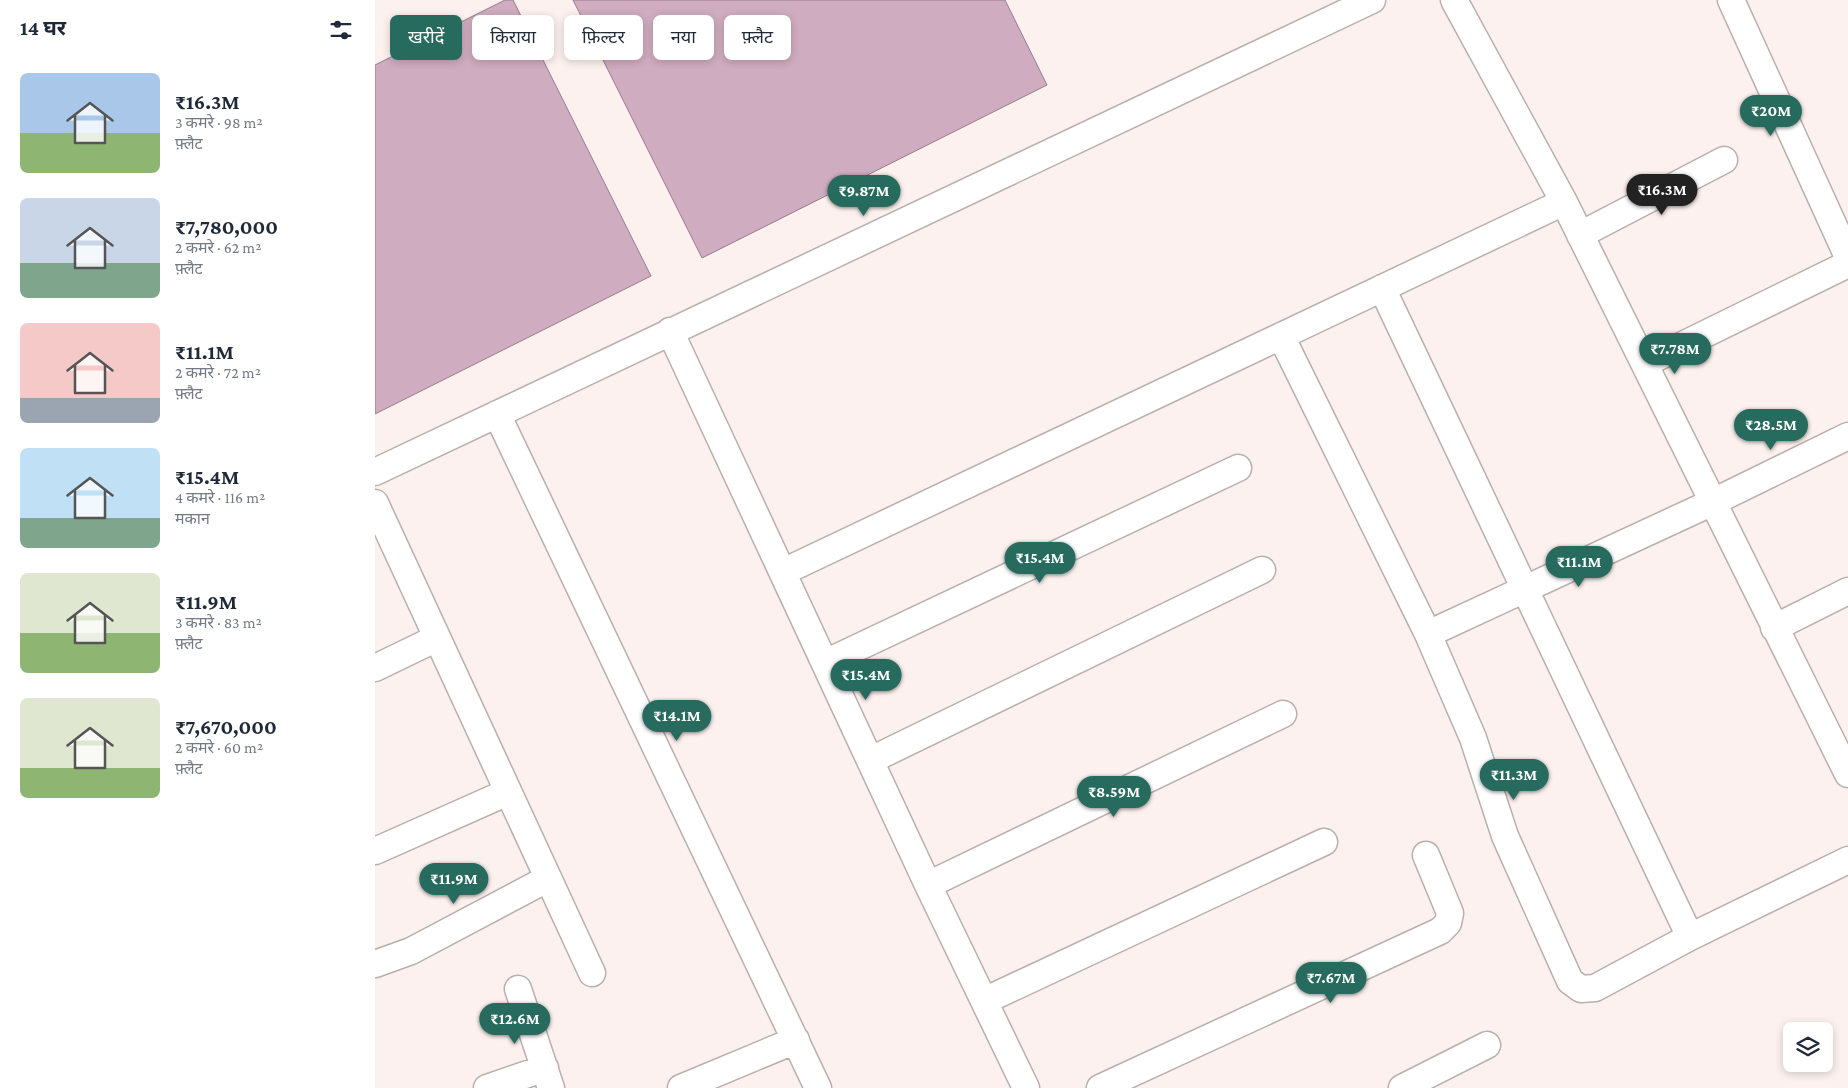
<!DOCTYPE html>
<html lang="hi">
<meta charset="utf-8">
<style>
body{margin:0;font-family:"Crimson Pro","Noto Sans Devanagari",serif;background:#f6f6f7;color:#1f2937;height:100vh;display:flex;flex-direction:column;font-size:19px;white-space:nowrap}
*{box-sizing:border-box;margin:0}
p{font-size:16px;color:#747a83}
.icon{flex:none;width:28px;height:28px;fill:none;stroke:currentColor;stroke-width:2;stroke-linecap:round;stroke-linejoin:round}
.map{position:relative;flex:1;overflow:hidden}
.drawer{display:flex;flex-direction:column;background:#fff;width:375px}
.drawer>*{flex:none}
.banner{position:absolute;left:15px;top:15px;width:475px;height:45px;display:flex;gap:10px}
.fabs{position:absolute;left:1408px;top:1022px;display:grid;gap:10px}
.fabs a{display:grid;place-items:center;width:50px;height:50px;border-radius:8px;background:#fff;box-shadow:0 2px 8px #0003;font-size:25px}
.price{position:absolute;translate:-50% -42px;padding:0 11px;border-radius:18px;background:#266b5e;color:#fff;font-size:16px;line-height:32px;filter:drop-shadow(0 1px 2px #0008)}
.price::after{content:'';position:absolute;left:50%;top:30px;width:15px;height:11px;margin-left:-8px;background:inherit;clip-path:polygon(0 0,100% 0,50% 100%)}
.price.on{background:#222;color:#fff}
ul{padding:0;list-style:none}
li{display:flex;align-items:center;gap:15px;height:125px;padding:0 20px}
li span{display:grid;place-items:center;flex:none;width:140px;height:100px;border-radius:8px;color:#555}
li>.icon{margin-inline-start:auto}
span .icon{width:60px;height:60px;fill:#fffc;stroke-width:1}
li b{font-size:21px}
h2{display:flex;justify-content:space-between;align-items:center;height:60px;padding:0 20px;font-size:21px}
.pill{padding:0 18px;border-radius:8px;background:#fff;box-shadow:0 2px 8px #0003;font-size:18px;line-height:45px}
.pill.on{background:#266b5e;color:#fff}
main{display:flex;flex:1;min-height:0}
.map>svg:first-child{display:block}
.water{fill:#cfacbf;stroke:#967c89}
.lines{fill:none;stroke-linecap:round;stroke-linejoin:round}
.minor-casing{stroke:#b9afac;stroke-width:29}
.minor{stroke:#fff;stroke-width:26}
</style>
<main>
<section class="drawer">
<h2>14 घर<svg class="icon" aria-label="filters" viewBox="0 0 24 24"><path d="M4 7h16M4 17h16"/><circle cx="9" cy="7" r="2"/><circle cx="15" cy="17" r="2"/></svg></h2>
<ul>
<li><span style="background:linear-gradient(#a9c7e8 60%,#8fb573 0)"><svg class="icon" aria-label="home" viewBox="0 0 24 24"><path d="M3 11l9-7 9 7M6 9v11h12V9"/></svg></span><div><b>₹16.3M</b><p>3 कमरे · 98 m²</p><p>फ़्लैट</p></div></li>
<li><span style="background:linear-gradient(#c9d6e8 65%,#7fa58c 0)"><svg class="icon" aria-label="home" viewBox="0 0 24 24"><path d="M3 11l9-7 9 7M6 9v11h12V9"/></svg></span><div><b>₹7,780,000</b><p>2 कमरे · 62 m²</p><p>फ़्लैट</p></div></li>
<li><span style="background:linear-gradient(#f6c9c9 75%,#9aa5b1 0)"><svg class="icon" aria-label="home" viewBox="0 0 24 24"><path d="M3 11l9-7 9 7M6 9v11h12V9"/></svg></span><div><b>₹11.1M</b><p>2 कमरे · 72 m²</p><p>फ़्लैट</p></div></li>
<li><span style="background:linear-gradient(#bfe0f5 70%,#7fa58c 0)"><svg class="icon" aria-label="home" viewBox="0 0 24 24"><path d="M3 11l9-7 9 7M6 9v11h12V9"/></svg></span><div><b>₹15.4M</b><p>4 कमरे · 116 m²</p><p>मकान</p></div></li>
<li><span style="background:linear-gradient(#dfe7d0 60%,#8fb573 0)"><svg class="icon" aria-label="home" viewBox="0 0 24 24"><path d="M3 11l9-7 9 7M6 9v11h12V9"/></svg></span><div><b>₹11.9M</b><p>3 कमरे · 83 m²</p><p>फ़्लैट</p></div></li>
<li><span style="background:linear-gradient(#dfe7d0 70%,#8fb573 0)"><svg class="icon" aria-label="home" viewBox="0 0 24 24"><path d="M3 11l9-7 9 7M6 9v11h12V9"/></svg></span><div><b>₹7,670,000</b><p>2 कमरे · 60 m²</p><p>फ़्लैट</p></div></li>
</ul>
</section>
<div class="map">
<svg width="1473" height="1088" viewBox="0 0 1473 1088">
<rect width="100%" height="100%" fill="#fcf1ee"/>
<path class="water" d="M130,0H138L276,276L0,414V65Z
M198,0H630L672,85L327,258Z"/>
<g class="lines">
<g class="minor-casing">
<path id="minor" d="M1079,0L1189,202L1473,774
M1356,0L1473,257
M1205,235L1349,160
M1007,288L1315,937
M295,331L553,885L651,1088
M906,336L1053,634L1098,738L1130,836L1195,981L1206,989L1220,988L1315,937L1473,860
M1271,363L1473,264
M122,414L443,1088
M0,472L997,0
M0,503L217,973
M408,572L1189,202
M1399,628L1473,591
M1053,634L1338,502L1473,436
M450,663L863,468
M0,668L62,638
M496,760L887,570
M0,851L133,792
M553,885L908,714
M0,964L36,951L172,879
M143,989L176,1088
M609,1001L949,842
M112,1088L170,1068
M306,1088L421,1040
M725,1088L1065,931L1073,923L1075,913L1051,855
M1027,1088L1112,1045"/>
</g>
<use href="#minor" class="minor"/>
</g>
</svg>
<div class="fabs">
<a><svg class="icon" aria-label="layers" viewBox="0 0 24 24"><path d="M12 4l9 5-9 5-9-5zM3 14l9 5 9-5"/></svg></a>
</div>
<b class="price" style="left:1396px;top:137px">₹20M</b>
<b class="price on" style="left:1287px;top:216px">₹16.3M</b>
<b class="price" style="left:489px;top:217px">₹9.87M</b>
<b class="price" style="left:1300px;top:375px">₹7.78M</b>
<b class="price" style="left:1396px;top:451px">₹28.5M</b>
<b class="price" style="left:665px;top:584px">₹15.4M</b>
<b class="price" style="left:1204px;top:588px">₹11.1M</b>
<b class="price" style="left:491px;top:701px">₹15.4M</b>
<b class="price" style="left:302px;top:742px">₹14.1M</b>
<b class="price" style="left:1139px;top:801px">₹11.3M</b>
<b class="price" style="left:739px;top:818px">₹8.59M</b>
<b class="price" style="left:79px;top:905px">₹11.9M</b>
<b class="price" style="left:956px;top:1004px">₹7.67M</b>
<b class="price" style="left:140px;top:1045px">₹12.6M</b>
<div class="banner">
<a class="pill on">खरीदें</a>
<a class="pill">किराया</a>
<a class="pill">फ़िल्टर</a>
<a class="pill">नया</a>
<a class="pill">फ़्लैट</a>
</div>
</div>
</main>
